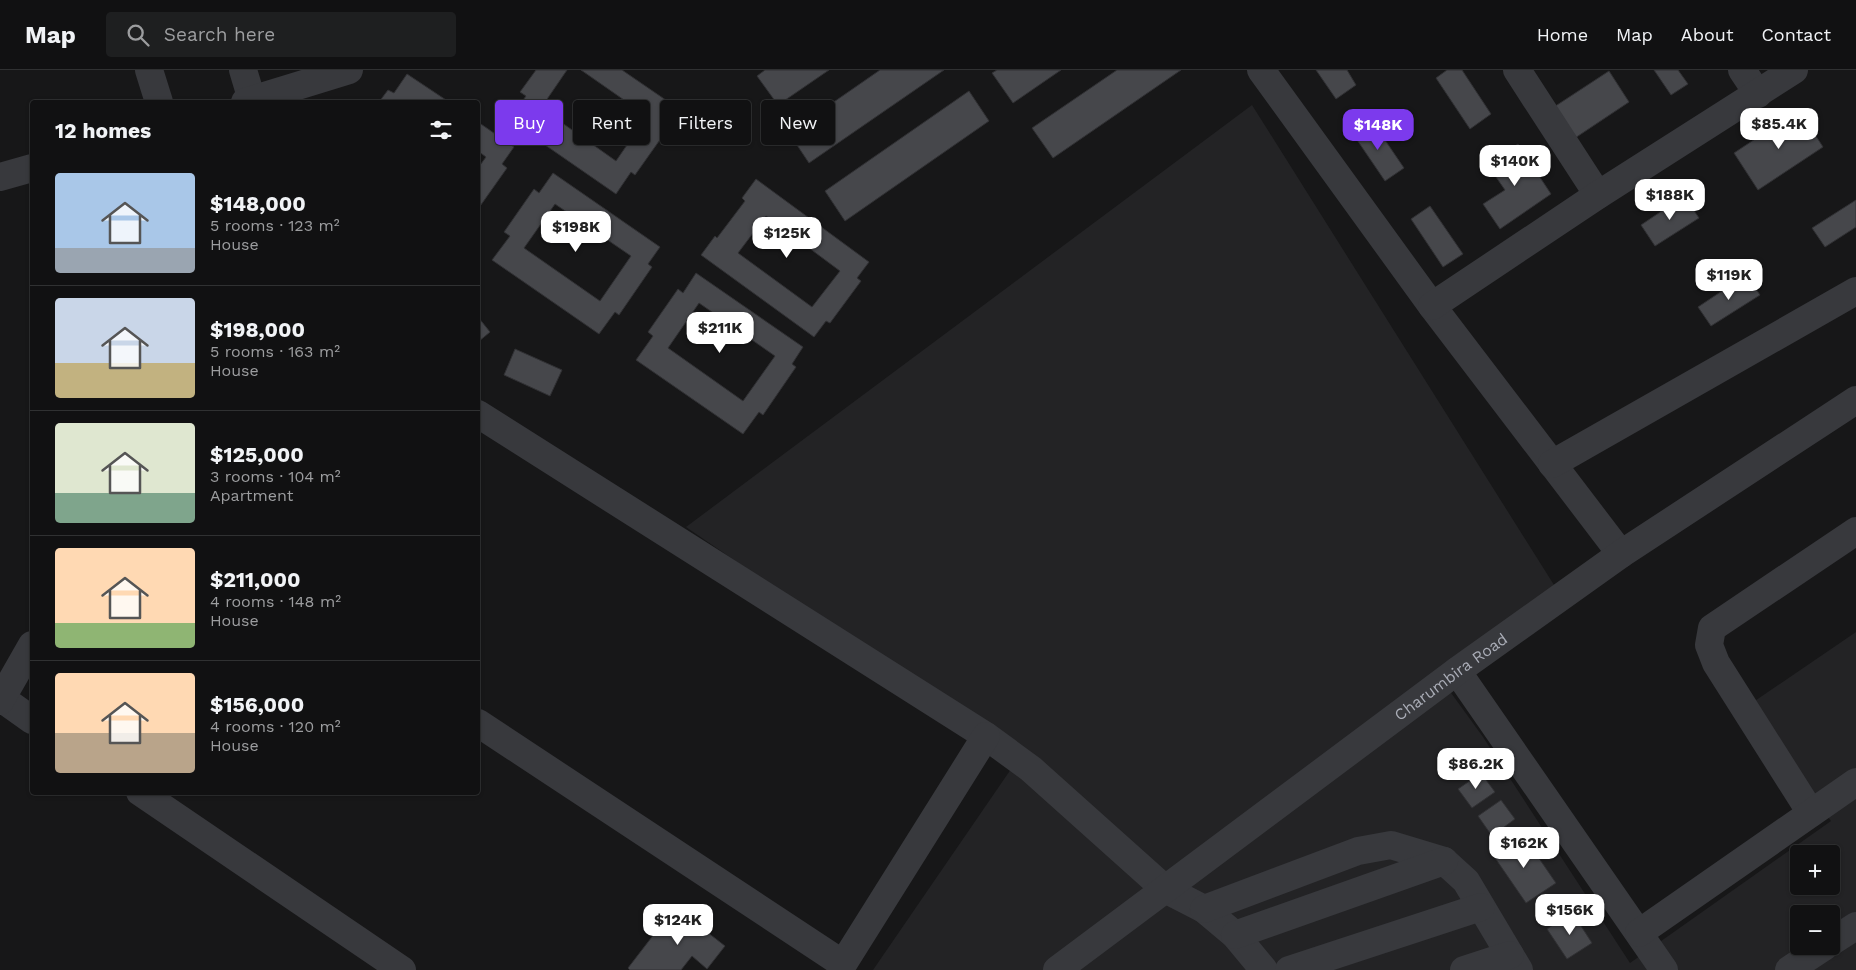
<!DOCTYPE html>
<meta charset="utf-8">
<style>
body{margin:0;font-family:"Work Sans",sans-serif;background:#1e1f20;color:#f1f3f6;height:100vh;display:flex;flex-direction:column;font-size:19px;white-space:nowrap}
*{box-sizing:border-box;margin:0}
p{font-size:16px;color:#9c9d9f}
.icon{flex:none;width:28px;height:28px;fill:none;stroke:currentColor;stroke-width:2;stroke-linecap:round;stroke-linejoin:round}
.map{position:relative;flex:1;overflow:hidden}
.details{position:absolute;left:30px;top:30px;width:450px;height:695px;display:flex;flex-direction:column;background:#111112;border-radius:5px;box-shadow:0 1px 4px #0004,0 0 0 1px #303132}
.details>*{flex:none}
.banner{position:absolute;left:495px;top:30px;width:475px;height:45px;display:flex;gap:10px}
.controls{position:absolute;left:1790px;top:775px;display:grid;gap:10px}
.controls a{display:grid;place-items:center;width:50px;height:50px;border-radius:5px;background:#111112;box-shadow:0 1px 4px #0004,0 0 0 1px #303132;font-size:25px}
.price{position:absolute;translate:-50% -42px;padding:0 11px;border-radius:10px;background:#fff;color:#222;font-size:16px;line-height:32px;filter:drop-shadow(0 1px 2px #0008)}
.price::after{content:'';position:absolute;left:50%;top:30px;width:15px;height:11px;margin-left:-8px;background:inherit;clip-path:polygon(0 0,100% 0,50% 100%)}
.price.selected{background:#7c3aed;color:#fff}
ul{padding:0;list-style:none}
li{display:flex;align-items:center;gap:15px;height:125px;padding:0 25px}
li+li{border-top:1px solid #303132}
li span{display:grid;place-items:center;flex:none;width:140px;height:100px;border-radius:5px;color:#555}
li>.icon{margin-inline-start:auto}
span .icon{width:60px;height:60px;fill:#fffc;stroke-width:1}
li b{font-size:21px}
h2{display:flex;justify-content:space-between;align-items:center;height:60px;padding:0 25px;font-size:21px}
.pill{padding:0 18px;border-radius:5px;background:#111112;box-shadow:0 1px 4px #0004,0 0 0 1px #303132;font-size:18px;line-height:45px}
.pill.selected{background:#7c3aed;color:#fff}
header{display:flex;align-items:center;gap:30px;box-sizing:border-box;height:70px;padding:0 25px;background:#111112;border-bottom:1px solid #303132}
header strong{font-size:24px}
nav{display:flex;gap:28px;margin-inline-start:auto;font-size:18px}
.search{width:350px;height:45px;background:#1e1f20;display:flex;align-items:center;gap:12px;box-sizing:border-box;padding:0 18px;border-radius:5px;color:#9c9d9f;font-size:19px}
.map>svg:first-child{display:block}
.built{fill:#232325;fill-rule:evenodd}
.building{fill:#46474b;stroke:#313134;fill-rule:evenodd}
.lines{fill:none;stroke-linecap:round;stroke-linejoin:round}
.minor{stroke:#38393d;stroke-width:28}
.labels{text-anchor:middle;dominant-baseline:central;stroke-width:4;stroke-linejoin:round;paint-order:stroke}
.street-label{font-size:16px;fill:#aaadb7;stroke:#121213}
</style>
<header>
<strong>Map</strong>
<div class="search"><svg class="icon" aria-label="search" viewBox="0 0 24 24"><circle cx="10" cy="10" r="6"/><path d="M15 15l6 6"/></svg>Search here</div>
<nav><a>Home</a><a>Map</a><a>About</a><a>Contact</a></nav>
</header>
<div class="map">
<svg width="1856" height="900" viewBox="0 0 1856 900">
<rect width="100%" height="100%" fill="#171718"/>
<path class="built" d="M1252,35L1554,515L1441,609L1483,667L1630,893L1831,751L1746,637L1856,562V900H873L1020,686L686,457ZM1799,784H1831V816H1799ZM1799,844H1831V876H1799Z"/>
<path class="building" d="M536,0H567L541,38L616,91L647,46L581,0H622L676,37L664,54L669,57L635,105L631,102L616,124L509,50L526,26L520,22Z
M765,0H829L778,35L757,6Z
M880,0H944L809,93L789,63Z
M997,0H1061L1013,33L992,3Z
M1117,0H1181L1053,88L1032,58Z
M1316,0H1347L1356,15L1336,29Z
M1447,0H1462L1491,44L1470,59L1436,8Z
M1654,0H1678L1688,14L1671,25Z
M1609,1L1629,32L1575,68L1554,37Z
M407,4L449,32H379L388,20L394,23Z
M969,21L989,51L845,151L825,121Z
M1799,40L1823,77L1758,120L1734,83Z
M1372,51L1404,98L1385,111L1353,64Z
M478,52L514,77L502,94L507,98L478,139V98L486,87L478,81Z
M1518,74L1551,124L1500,159L1483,134L1505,120L1487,94Z
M553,103L660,177L648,194L652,197L619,245L615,242L599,264L492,190L510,166L504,162L534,119L539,123ZM555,134L631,186L600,231L524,178Z
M756,109L869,192L857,208L861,211L830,253L826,251L814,267L701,185L715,166L717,168L745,131L742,128ZM766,146L840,201L812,237L738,183Z
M1684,126L1699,148L1655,176L1641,155Z
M1856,130V157L1825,177L1812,158Z
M1430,136L1463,184L1443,197L1411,149Z
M696,203L803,277L792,294L796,297L763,345L759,342L743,364L636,290L653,266L648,262L678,219L683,223ZM699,233L775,286L743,331L668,278Z
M1746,205L1760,225L1711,256L1698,237Z
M478,247L490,262L478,272Z
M515,279L562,300L550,326L504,305Z
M1481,703L1495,722L1472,738L1458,719Z
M1501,730L1515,749L1492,766L1478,746Z
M1523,765L1556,813L1526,833L1493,785Z
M675,837L725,876L707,899L692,886L681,900H630L628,898Z
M1572,842L1592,873L1567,889L1547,859Z"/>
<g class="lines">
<g class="minor">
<path d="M149,0L159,32"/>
<path d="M243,0L252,30"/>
<path d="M1261,0L1432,236L1621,484"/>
<path d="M1517,0L1598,125"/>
<path d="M1742,0L1758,24"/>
<path d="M245,32L349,0"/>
<path d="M0,107L32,98"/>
<path d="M1432,236L1598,125L1794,0"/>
<path d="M478,344L986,666L1031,699L1165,819L1204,839L1235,865L1264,900"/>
<path d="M1552,394L1856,221"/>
<path d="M1457,601L1664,900"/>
<path d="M1,628L32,650"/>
<path d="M0,631L32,575"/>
<path d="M478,653L843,894L986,666"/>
<path d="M140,722L402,900"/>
<path d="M1811,743L1716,593L1709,575L1712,558L1856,461"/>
<path d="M1204,839L1358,781L1391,775L1444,791L1466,811L1519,900"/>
<path d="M1639,863L1856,712"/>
<path d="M1235,865L1444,791"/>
<path d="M1831,872L1856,856"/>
<path id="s1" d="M1057,900L1457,601L1621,484L1856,330"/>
<path d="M1289,900L1481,837"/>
<path d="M1464,900L1510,885"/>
<path d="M1789,900L1825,876"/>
</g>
</g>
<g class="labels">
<g class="street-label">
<text stroke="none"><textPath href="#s1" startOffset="491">Charumbira Road</textPath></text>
</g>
</g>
</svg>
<div class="controls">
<a>+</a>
<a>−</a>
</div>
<b class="price" style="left:1779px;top:80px">$85.4K</b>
<b class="price selected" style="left:1378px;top:81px">$148K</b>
<b class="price" style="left:1515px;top:117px">$140K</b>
<b class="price" style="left:1670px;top:151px">$188K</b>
<b class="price" style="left:576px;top:183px">$198K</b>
<b class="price" style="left:787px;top:189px">$125K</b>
<b class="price" style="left:1729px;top:231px">$119K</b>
<b class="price" style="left:720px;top:284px">$211K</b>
<b class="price" style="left:1476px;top:720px">$86.2K</b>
<b class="price" style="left:1524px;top:799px">$162K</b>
<b class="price" style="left:1570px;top:866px">$156K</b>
<b class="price" style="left:678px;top:876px">$124K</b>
<div class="banner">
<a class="pill selected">Buy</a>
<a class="pill">Rent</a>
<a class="pill">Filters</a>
<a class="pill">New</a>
</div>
<section class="details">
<h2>12 homes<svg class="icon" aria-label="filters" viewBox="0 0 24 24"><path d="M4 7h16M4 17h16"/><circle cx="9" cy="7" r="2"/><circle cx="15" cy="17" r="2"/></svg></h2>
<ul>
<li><span style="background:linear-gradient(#a9c7e8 75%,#9aa5b1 0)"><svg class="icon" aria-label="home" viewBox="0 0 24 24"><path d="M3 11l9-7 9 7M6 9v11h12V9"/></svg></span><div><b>$148,000</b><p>5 rooms · 123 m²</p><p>House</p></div></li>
<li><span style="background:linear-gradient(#c9d6e8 65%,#c2b280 0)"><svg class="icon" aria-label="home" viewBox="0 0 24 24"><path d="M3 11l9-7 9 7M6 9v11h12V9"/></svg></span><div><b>$198,000</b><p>5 rooms · 163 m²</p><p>House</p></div></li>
<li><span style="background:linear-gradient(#dfe7d0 70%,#7fa58c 0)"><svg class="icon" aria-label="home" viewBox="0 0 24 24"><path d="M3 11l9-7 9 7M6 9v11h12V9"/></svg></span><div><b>$125,000</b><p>3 rooms · 104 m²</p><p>Apartment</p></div></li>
<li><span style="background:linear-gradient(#ffd9b3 75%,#8fb573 0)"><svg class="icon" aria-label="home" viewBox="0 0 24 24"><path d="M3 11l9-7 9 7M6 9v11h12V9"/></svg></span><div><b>$211,000</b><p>4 rooms · 148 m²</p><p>House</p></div></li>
<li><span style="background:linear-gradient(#ffd9b3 60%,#b9a48a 0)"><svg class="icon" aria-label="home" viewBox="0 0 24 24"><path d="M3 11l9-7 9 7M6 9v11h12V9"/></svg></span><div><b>$156,000</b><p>4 rooms · 120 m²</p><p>House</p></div></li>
</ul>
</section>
</div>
